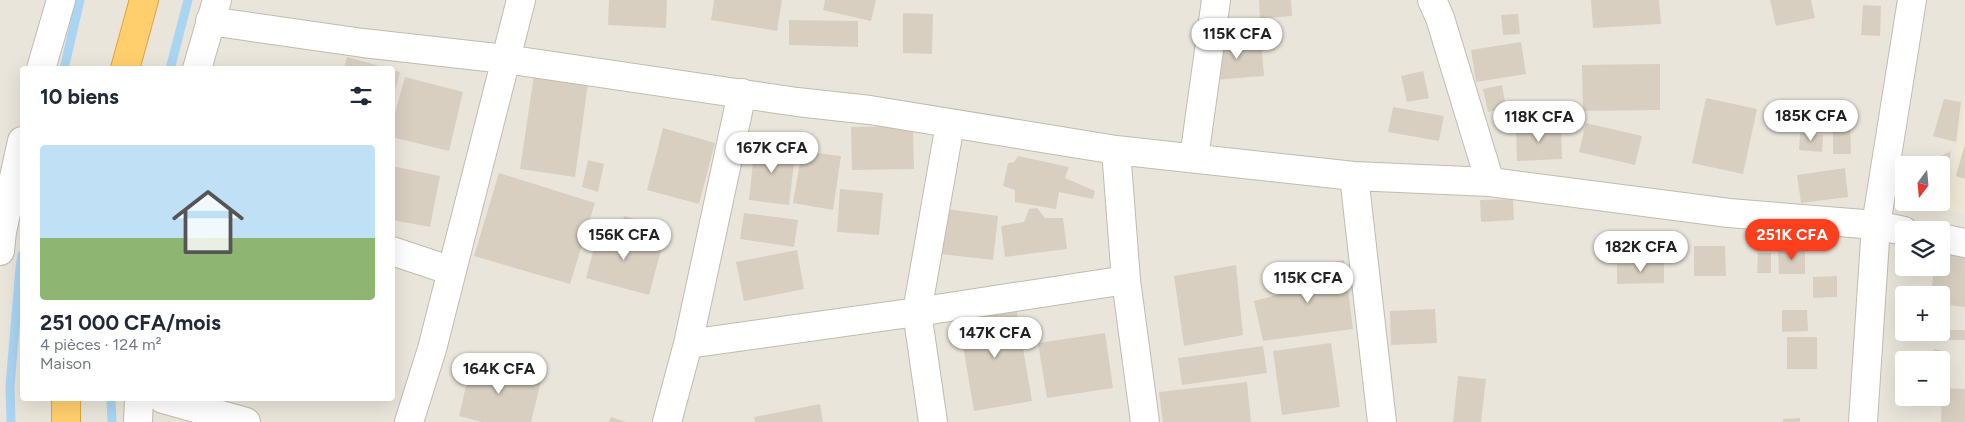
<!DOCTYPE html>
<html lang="fr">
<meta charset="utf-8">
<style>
body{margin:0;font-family:Figtree,sans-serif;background:#f6f6f7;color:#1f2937;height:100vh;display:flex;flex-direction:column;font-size:19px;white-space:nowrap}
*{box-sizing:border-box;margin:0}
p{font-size:16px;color:#747a83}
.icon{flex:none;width:28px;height:28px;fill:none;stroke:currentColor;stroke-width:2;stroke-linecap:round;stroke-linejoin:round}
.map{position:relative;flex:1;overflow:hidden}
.sheet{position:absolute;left:20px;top:66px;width:375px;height:335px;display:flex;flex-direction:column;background:#fff;border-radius:5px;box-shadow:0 5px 20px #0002}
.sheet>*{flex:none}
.needle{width:32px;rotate:196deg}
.controls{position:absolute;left:1895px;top:156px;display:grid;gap:10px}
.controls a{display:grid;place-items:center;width:55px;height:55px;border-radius:5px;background:#fff;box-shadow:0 5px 20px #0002;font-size:25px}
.price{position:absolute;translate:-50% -42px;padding:0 11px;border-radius:18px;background:#fff;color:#222;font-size:16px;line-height:32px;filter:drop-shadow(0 1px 2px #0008)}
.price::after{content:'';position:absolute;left:50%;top:30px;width:15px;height:11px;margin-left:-8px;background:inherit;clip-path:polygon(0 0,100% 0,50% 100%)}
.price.selected{background:#fc3f1d;color:#fff}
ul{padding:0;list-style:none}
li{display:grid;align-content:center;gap:10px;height:265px;padding:0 20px}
li span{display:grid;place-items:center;height:155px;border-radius:5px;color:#555}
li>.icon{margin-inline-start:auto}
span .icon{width:90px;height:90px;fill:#fffc;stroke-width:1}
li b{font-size:21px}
h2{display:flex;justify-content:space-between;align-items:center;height:60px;padding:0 20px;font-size:21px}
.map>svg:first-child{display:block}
.residential{fill:#eae5da;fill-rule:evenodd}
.education{fill:#efe8d6}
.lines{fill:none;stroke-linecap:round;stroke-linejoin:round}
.stream{stroke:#a9d4f2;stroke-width:9}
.building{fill:#d8cfc1}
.minor-casing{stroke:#c2bbae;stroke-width:30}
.highway-casing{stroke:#e0a43c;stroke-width:30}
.minor{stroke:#fff;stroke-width:28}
.highway{stroke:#ffcf6e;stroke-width:28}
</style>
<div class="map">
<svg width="1965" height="422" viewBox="0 0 1965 422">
<rect width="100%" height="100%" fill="#f6f3ec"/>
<path class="residential" d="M0,0H1965V422H0ZM22,69H392V399H22ZM1904,165H1941V202H1904ZM1904,230H1941V268H1904ZM1904,295H1941V332H1904ZM1904,360H1941V398H1904Z"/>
<path class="education" d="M1965,100V214L1945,210Z"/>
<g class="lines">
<path class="stream" d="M64,69L80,0
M170,69L188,0
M111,399L112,422
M11,422L10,386L20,268L22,255"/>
</g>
<path class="building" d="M609,0H667L666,28L608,25Z
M714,0H782L777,31L711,20Z
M825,0H876L871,21L823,10Z
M1259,0H1291L1292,16L1260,19Z
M1591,0H1659L1661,24L1593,28Z
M1770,0H1811L1815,18L1776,26Z
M1863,5L1881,6L1880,36L1861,35Z
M903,13L933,14L932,54L903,53Z
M1518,14L1520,34L1503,35L1501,15Z
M789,20L858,21V47L789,45Z
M1261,39L1264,76L1214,80L1211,43Z
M1521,42L1526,74L1476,82L1471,50Z
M347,57L387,68V69H344Z
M1660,64V110L1583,111L1582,65Z
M535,68L589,76L575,177L520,169Z
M392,70L400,72L393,99H392Z
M1423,71L1429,98L1407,102L1401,76Z
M405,77L463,92L449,151L392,137V124Z
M1502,85L1506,108L1488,112L1483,89Z
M1706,98L1757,109L1743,174L1692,163Z
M1944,99L1961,102L1956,142L1933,136Z
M1393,107L1444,116L1439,141L1388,132Z
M1833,120H1850L1851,154H1833Z
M1586,123L1642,136L1635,165L1579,152Z
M913,126L914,169L852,170L851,127Z
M1561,126L1562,159L1517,161L1516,127Z
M663,128L715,143L699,204L647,190Z
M1800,133L1823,135L1822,152L1799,150Z
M755,143L796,147L789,205L749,200Z
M1964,147H1965V179L1956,176Z
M802,151L841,156L833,210L793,203Z
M1951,151L1942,203H1941V165H1922Z
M1018,156L1069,167L1065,178L1095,191L1093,199L1059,192L1056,209L1015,202V190L1003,186L1008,163L1014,162Z
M588,160L604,164L598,192L582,187Z
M392,166L440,176L430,227L392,220Z
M1845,168L1848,197L1801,203L1797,175Z
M499,173L595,203L570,284L474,256Z
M840,189L883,193L879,235L837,232Z
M1513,199L1514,220L1481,222L1480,200Z
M1037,208L1045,218H1063L1067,249L1005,257L1001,226L1024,222L1029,209Z
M947,209L998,216L993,260L941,254Z
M744,213L798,220L794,247L740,239Z
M624,216L649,223L647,232L622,225Z
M600,226L663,243L649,295L586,278Z
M1694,246H1725L1726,276H1694Z
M1805,248V274H1779L1778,249Z
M797,250L804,289L744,301L736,262Z
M1941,251L1965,254V307L1941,304V295H1931L1934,268H1941Z
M1758,253H1771V273H1757Z
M1344,260L1353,329L1263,341L1254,301L1280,294L1283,277L1300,275L1312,266Z
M1664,263V283L1617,284V264Z
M1236,265L1243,335L1184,346L1174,276Z
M1837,276V297L1813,298V277Z
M1016,307L1032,401L974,411L958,316Z
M1435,309L1437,343L1391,345L1390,311Z
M1782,310H1807L1808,331L1782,332Z
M1941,330H1965V340H1933L1932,332H1941Z
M1105,333L1113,388L1047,398L1038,343Z
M1787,337H1817V369H1787Z
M1331,343L1340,407L1282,415L1273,351Z
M1263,346L1267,373L1182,385L1178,358Z
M1934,349L1949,352L1945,372L1941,371V360H1932Z
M472,360L542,377L531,422H482L459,416Z
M1458,376L1486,379L1481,422H1453Z
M1247,382L1251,422H1163L1159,392Z
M1942,388L1965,389V422H1941Z
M820,404L823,422H755L754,417Z
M611,417L626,422H609Z
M1800,418V422H1783V419Z"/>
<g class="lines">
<g class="minor-casing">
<path id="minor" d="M1432,0L1440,18L1490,182
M210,21L363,43L505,59L797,102L870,110L1116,150L1354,176L1490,182L1729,213L1876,225L1904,231
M41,69L61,0
M197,69L217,0
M1116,150L1126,280L1145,422
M1194,158L1216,0
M1354,176L1382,422
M1941,238L1965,243
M0,251L2,232L22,141
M392,251L452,271
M688,344L917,312L1126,280
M163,399L246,422
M138,422L139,399
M409,422L432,349L521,0
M667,422L688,344L742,93
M933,422L917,312L950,124
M1863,422L1876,225L1912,0"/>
</g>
<g class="highway-casing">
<path id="highway" d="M125,69L144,0
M66,399V422"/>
</g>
<use href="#minor" class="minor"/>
<use href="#highway" class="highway"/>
</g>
</svg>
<div class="controls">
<a><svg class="needle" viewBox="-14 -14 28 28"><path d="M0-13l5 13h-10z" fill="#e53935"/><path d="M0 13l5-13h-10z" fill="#747a83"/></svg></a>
<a><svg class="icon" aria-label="layers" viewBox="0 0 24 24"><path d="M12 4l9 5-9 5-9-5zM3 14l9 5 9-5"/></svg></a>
<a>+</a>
<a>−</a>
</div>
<b class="price" style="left:1237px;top:60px">115K CFA</b>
<b class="price" style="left:1811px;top:142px">185K CFA</b>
<b class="price" style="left:1539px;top:143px">118K CFA</b>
<b class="price" style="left:772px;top:174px">167K CFA</b>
<b class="price" style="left:624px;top:261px">156K CFA</b>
<b class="price selected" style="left:1792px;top:261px">251K CFA</b>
<b class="price" style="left:1641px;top:273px">182K CFA</b>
<b class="price" style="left:1308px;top:304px">115K CFA</b>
<b class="price" style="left:995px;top:359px">147K CFA</b>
<b class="price" style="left:499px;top:395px">164K CFA</b>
<section class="sheet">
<h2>10 biens<svg class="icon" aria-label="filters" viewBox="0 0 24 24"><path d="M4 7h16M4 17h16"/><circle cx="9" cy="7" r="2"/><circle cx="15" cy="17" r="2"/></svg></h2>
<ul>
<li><span style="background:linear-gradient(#bfe0f5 60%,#8fb573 0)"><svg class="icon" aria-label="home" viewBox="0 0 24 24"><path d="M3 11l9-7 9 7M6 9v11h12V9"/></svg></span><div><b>251 000 CFA/mois</b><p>4 pièces · 124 m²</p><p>Maison</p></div></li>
</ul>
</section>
</div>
